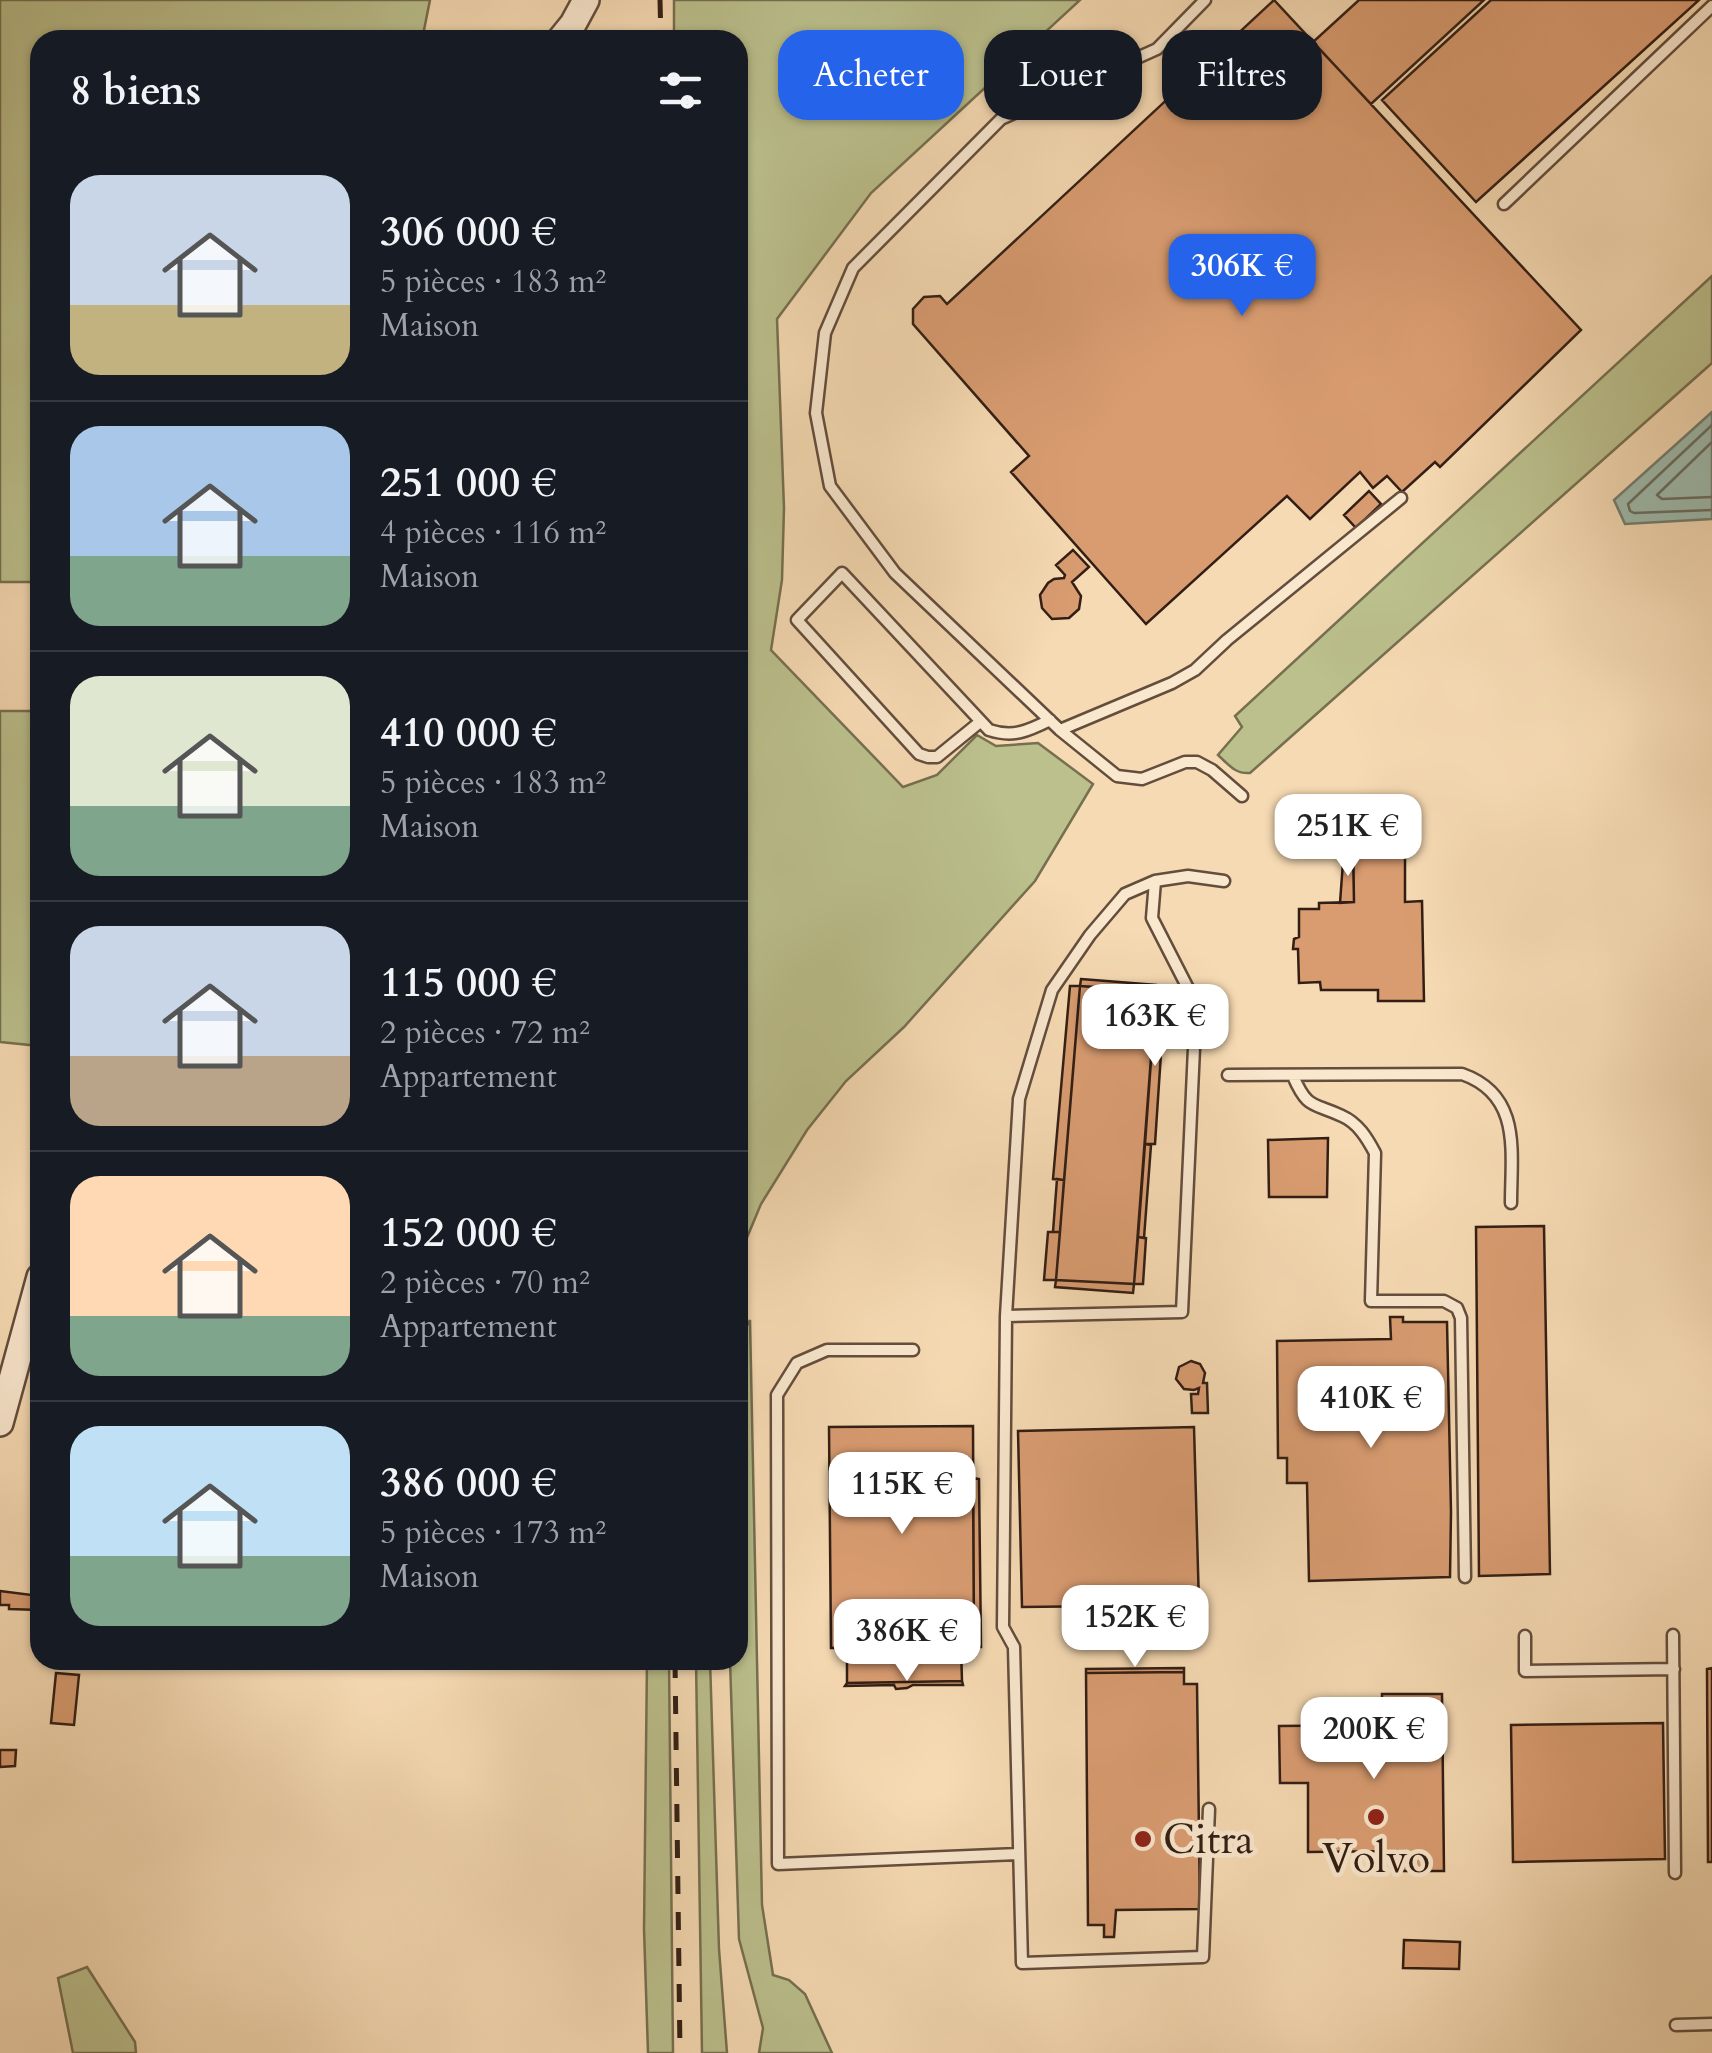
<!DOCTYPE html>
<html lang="fr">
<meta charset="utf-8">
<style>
body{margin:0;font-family:Cardo,serif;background:#242831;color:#f1f3f6;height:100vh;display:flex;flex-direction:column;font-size:38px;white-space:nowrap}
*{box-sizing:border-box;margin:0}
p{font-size:32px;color:#9ea1a6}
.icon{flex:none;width:55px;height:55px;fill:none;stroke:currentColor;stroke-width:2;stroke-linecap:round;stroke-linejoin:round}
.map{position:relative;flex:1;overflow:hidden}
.side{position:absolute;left:30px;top:30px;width:718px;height:1640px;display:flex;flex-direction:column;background:#171b24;border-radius:30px;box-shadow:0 2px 8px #0004}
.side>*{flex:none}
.top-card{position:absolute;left:778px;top:30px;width:782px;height:90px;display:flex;gap:20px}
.price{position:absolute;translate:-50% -85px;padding:0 22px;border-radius:20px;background:#fff;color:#222;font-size:32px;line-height:65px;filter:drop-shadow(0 2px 5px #0008)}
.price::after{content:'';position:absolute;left:50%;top:60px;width:30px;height:22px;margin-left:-15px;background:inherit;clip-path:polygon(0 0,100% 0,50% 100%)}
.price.current{background:#2563eb;color:#fff}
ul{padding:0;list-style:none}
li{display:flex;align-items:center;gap:30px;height:250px;padding:0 40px}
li+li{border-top:2px solid #363941}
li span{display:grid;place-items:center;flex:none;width:280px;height:200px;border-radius:30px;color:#555}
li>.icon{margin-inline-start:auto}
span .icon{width:120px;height:120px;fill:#fffc;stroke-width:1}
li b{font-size:42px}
h2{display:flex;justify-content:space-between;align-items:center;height:120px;padding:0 40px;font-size:42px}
.pill{padding:0 35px;border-radius:30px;background:#171b24;box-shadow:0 2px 8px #0004;font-size:35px;line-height:90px}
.pill.current{background:#2563eb;color:#fff}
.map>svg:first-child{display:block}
.green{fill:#bbc08d;stroke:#766f50;stroke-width:2.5}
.water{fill:#9dbbae;stroke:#727c70;stroke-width:2.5}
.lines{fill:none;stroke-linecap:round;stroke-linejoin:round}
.shore{stroke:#686c61;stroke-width:2.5}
.building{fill:#d99c71;stroke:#321e14;stroke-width:2.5}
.service-casing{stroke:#634d3c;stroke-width:15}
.tertiary-casing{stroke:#634d3c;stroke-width:30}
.service{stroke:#f9e7ce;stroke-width:10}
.tertiary{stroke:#f9e7ce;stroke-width:25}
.rail{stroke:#321e14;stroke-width:5;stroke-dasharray:18 18;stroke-linecap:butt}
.poi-dot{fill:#8f2418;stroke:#f9e7ce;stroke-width:4}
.labels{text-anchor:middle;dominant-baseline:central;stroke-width:9;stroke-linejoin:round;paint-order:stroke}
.poi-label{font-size:42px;fill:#321e14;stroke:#f9e7ce;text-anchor:start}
</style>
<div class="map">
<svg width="1712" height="2053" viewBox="0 0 1712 2053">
<rect width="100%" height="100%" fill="#f6dab3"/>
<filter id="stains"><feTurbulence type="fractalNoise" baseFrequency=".002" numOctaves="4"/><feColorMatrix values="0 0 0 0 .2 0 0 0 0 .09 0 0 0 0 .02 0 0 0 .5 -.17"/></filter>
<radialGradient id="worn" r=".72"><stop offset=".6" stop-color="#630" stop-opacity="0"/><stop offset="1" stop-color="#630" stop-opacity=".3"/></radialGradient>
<path class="green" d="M0,0H430L422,40H40V582H0Z
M674,0H1080L871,193L777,319L784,508L782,580L771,650L903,787L937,775L977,735L996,746L1038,743L1093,784L1035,881L904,1027L846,1081L807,1130L761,1204L738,1259V40H674Z
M1712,276V363L1250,773C1235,774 1229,765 1218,755L1242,727L1235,716Z
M0,711H40V1046L0,1042Z
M750,1320L762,1905L773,1975L789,1980L805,1994L832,2053H759L763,2028L739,1939L730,1660H738V1343Z
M647,1660H669L673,2053H648L644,1929Z
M696,1660H710L719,1949L727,2053H702Z
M87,1967L135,2042L136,2053H73L58,1978Z"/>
<path class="water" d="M1712,412V519L1625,524L1614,500Z"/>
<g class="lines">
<path class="shore" d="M1712,425L1628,504L1630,511L1634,513L1712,510
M1712,442L1657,495L1662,499L1712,497"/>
</g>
<path class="building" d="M1274,0L1581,330L1440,467L1435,462L1402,492L1387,476L1373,488L1360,472L1310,519L1287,496L1146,624L1011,472L1029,456L913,324V309L924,297L940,296L947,304Z
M1359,0H1484L1371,104L1313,42Z
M1491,0H1699L1476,202L1382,100Z
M1369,491L1381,504L1356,528L1344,515Z
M1073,550L1089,567L1072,582L1081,596L1079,609L1069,618L1052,619L1042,608L1040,595L1048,583L1054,579L1064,578L1065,575L1056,565Z
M1405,835V902L1422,901L1424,1001H1378V990H1321L1320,982L1299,983L1298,949H1293L1294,939L1299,937V909H1319V903L1354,902L1353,836Z
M1348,850H1353L1354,902L1340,903L1343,862Z
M1081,979L1156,985V991L1080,986Z
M1070,986H1080L1064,1180L1053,1179Z
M1080,986L1156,991L1134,1284L1056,1280Z
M1156,991L1165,993L1155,1144H1145Z
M1328,1138L1327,1197H1269L1268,1140Z
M1145,1144L1151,1145L1144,1238L1138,1237Z
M1057,1179L1064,1180L1060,1232H1053Z
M1544,1226L1550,1574L1479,1576L1476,1227Z
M1048,1232H1060L1056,1280H1044Z
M1138,1237L1146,1238L1143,1284H1134Z
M1056,1280L1134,1284L1133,1293L1055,1287Z
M1390,1317H1403V1322H1447L1451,1512L1450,1577L1309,1581L1307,1483H1287V1458H1278L1277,1341L1391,1339Z
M1191,1361L1200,1364L1205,1373L1203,1383H1207L1208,1413H1192L1191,1394H1198L1199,1388L1194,1390L1184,1389L1176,1379L1179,1367Z
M973,1426L974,1647L831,1648L829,1427Z
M1194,1427L1199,1605L1022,1607L1018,1431Z
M973,1478L979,1479L981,1647H974Z
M0,1591L40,1596V1610L9,1609V1605H0Z
M847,1647H961L962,1681L847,1683Z
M1184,1668V1672L1086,1673V1669Z
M1712,1668V1862H1708L1707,1669Z
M1184,1672V1684H1197L1200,1909L1116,1910L1114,1937H1104V1925H1088L1086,1673Z
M56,1673L79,1675L74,1725L51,1723Z
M962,1681L963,1685H913L907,1688L896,1689L894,1685L845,1686L847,1683Z
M1382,1694H1442L1444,1871H1403V1851L1308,1852V1783H1280L1279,1726L1382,1725Z
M1663,1723L1665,1859L1513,1862L1511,1725Z
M0,1750H16L15,1766L0,1767Z
M1404,1940L1460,1942L1459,1969L1403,1968Z"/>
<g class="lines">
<g class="service-casing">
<path id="service" d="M1205,0L1157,49L1001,119L853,268L825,333L816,413L830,486L895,573L1060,730L1117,776L1142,779L1185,762H1197L1212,770L1242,796
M1504,204L1712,6
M980,722L937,757H928L919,754L797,620L842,573L989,730C1013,738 1028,731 1050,720
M1060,730L1172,683L1195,670L1227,640L1401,498
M1228,1075L1462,1074C1522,1095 1511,1152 1511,1203
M1293,1076C1308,1110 1312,1102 1342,1116C1358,1123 1367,1138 1375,1153L1371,1301H1444L1457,1308L1461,1318L1465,1577
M1006,1316L1182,1312L1196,1004L1152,918L1155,881
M913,1350H827L797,1363L777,1395L778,1864L1019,1854
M1673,1635L1675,1873
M1525,1636V1671L1674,1669
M1209,1809L1203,1957L1022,1963L1014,1647L1003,1627L1006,1316L1019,1099L1052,990L1090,935L1125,894L1155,881L1188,876L1224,881
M1676,2025L1712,2024"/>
</g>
<g class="tertiary-casing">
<path id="tertiary" d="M560,40L573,24L586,0
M0,1423L40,1277"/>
</g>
<use href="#service" class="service"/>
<use href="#tertiary" class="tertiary"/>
<path class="rail" d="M660,0L661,40
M675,1660L680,2053"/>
</g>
<g class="poi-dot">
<circle cx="1376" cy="1817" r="10"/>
<circle cx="1143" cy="1839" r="10"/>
</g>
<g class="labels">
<g class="poi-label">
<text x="1163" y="1839">Citra</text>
<text x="1376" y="1858" text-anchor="middle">Volvo</text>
</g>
</g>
<rect width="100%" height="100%" filter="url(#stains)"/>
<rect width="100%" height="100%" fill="url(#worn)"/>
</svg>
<b class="price current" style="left:1242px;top:319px">306K €</b>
<b class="price" style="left:1348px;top:879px">251K €</b>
<b class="price" style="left:1155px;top:1069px">163K €</b>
<b class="price" style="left:1371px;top:1451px">410K €</b>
<b class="price" style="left:902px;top:1537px">115K €</b>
<b class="price" style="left:1135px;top:1670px">152K €</b>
<b class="price" style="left:907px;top:1684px">386K €</b>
<b class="price" style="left:1374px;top:1782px">200K €</b>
<div class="top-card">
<a class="pill current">Acheter</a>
<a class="pill">Louer</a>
<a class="pill">Filtres</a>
</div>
<section class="side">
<h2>8 biens<svg class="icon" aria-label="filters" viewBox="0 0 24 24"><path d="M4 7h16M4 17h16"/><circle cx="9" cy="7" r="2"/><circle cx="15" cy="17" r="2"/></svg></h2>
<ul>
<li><span style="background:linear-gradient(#c9d6e8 65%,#c2b280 0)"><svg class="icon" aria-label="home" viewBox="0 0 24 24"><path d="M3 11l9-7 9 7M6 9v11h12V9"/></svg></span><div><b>306 000 €</b><p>5 pièces · 183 m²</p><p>Maison</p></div></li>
<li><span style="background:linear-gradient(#a9c7e8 65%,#7fa58c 0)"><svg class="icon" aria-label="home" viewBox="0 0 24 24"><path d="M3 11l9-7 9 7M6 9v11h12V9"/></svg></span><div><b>251 000 €</b><p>4 pièces · 116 m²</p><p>Maison</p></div></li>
<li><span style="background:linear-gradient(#dfe7d0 65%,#7fa58c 0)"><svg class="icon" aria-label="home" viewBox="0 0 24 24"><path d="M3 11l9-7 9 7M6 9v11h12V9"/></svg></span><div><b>410 000 €</b><p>5 pièces · 183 m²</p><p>Maison</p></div></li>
<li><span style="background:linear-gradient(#c9d6e8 65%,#b9a48a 0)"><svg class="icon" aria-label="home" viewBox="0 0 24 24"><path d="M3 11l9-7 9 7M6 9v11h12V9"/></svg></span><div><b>115 000 €</b><p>2 pièces · 72 m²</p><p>Appartement</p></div></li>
<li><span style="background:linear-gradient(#ffd9b3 70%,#7fa58c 0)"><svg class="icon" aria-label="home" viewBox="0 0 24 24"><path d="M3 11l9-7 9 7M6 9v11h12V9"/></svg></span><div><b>152 000 €</b><p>2 pièces · 70 m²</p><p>Appartement</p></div></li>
<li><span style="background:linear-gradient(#bfe0f5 65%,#7fa58c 0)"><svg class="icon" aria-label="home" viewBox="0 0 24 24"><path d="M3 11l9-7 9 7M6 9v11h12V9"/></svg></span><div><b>386 000 €</b><p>5 pièces · 173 m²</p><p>Maison</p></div></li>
</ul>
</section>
</div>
